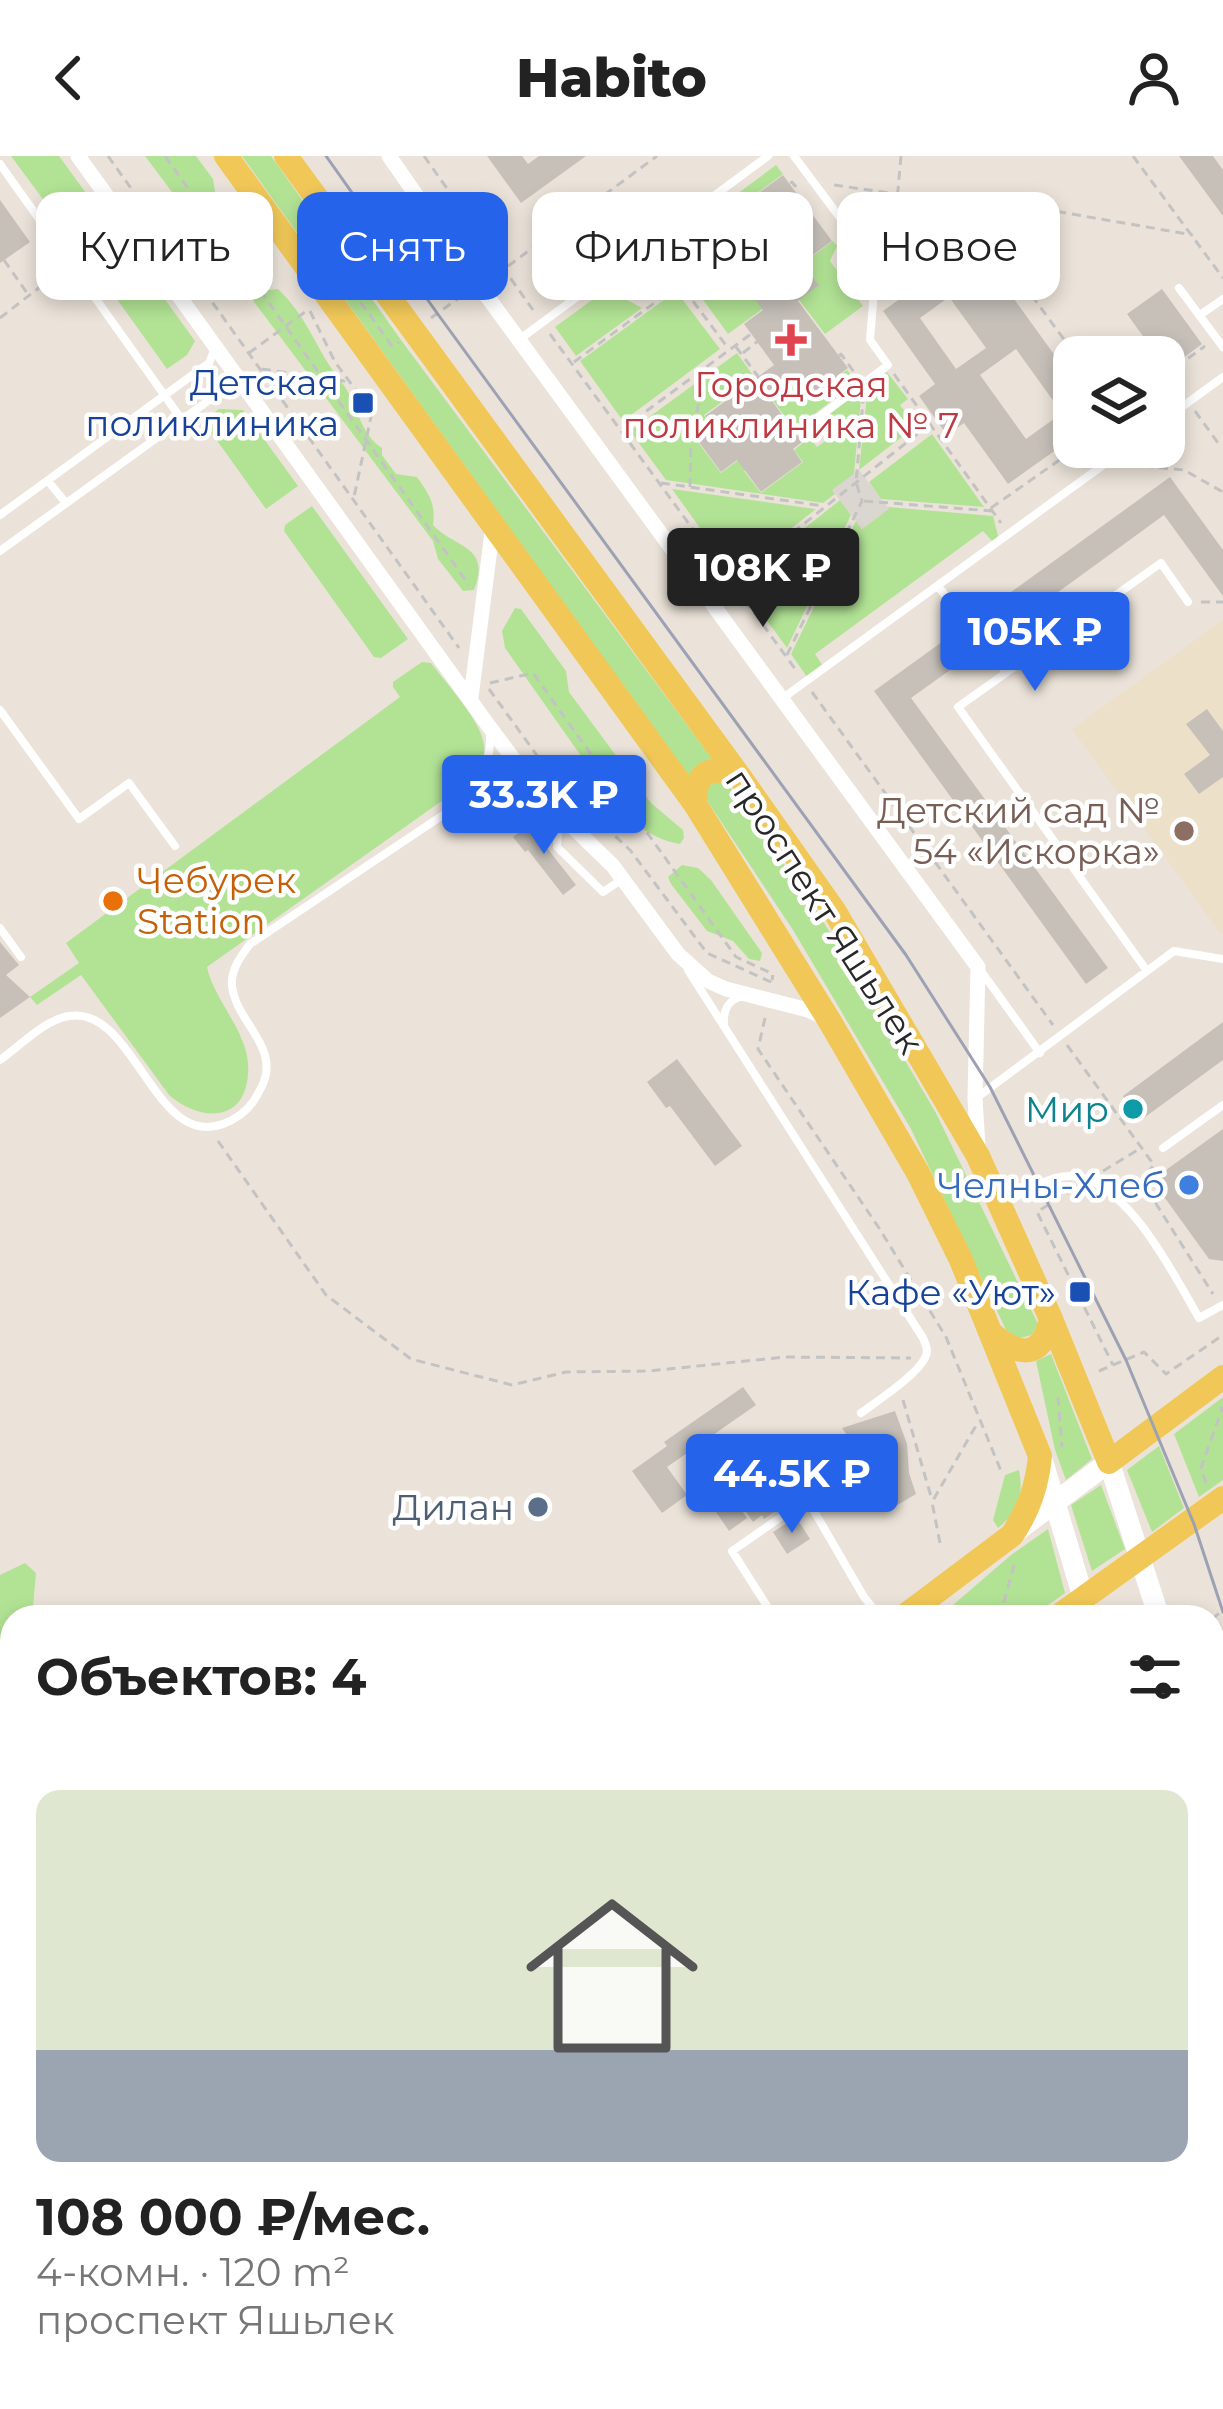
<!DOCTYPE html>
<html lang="ru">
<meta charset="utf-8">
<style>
body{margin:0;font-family:Montserrat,sans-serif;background:#f2f2f2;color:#222;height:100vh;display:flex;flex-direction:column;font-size:45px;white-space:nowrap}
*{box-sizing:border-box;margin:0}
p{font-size:39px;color:#767676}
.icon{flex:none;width:66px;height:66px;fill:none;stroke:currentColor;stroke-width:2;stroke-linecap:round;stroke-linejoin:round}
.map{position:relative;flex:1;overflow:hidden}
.drawer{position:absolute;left:0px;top:1449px;width:1224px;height:804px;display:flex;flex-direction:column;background:#fff;border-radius:36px 36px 0 0;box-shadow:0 6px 18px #0003}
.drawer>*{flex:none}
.top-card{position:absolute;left:36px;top:36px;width:1152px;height:108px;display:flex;gap:24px}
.controls{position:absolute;left:1053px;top:180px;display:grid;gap:24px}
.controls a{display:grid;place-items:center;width:132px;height:132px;border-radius:24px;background:#fff;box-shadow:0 6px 18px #0003;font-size:60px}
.price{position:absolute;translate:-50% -102px;padding:0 27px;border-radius:12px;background:#2563eb;color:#fff;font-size:39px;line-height:78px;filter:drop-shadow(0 3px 6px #0008)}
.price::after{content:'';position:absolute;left:50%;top:72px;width:36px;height:27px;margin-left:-18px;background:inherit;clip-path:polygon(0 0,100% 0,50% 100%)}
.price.selected{background:#222;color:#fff}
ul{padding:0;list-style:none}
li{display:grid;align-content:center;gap:24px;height:636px;padding:0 36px}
li span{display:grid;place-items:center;height:372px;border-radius:24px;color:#555}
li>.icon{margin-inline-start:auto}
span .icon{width:216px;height:216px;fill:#fffc;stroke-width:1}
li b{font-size:51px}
h2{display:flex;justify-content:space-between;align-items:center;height:144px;padding:0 36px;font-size:51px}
.chip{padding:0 42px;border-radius:24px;background:#fff;box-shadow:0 6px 18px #0003;font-size:42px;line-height:108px}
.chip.selected{background:#2563eb;color:#fff}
header{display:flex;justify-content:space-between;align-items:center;height:156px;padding:0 36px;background:#fff;font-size:54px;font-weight:800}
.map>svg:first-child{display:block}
.industrial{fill:#dcdae3}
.education{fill:#ede0c8}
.green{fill:#b2e395}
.plaza{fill:#dbd6d0}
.building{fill:#c6c0b9;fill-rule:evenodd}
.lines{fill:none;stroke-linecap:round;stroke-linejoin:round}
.path{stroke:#c3c3c3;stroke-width:3;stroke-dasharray:9 6;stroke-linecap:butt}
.lane{stroke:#fff;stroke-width:8}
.street{stroke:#fff;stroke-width:15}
.secondary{stroke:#fff;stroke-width:21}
.primary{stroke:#f1c858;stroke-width:24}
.tram{stroke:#9ca1b3;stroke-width:3}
.health-dot{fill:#e0444e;stroke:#fff;stroke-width:4.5}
.transit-dot{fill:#1a4fb4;stroke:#fff;stroke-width:4.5}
.education-dot{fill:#8d6e63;stroke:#fff;stroke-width:4.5}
.food-dot{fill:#e8710a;stroke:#fff;stroke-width:4.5}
.culture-dot{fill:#0f9aa8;stroke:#fff;stroke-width:4.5}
.shop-dot{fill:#3f7fe0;stroke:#fff;stroke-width:4.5}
.service-dot{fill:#5c6f8a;stroke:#fff;stroke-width:4.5}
.labels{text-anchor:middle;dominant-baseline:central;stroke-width:9;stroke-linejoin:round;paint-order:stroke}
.transit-label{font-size:36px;fill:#164399;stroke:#fff;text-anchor:end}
.health-label{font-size:36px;fill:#be3a42;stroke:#fff}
.education-label{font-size:36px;fill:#785e54;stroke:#fff;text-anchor:end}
.food-label{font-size:36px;fill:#c56008;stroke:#fff;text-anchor:start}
.street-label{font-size:36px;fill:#282828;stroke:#fff}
.culture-label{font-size:36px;fill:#0d838f;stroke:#fff;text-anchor:end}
.shop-label{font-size:36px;fill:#366cbe;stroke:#fff;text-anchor:end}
.service-label{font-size:36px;fill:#4e5e75;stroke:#fff;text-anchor:end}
</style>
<header><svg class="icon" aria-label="back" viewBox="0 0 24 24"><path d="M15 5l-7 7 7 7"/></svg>Habito<svg class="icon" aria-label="person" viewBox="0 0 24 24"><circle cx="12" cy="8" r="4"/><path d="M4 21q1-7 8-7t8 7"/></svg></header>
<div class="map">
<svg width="1223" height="2253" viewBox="0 0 1223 2253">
<rect width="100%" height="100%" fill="#ebe3d9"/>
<path class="industrial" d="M1212,1970L1223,2009V2182L1212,2143Z"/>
<path class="education" d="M1223,464V776L1221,778L1072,573Z"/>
<path class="green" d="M11,0H59L113,74L82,96Z
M145,0H196L213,23L218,54L235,83C261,91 269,99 262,126L269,134L278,133C301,155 311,178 326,204C332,215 342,225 348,236C359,256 362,279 382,292V299L396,318L417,321C429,338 436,348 433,369C454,392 492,389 474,434L463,435L438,403L433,385Z
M242,0H271L401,184L713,604L701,607L689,622Z
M776,9L783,18L723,62L735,78L730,82L732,85L700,109L679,81Z
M123,85L195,185L187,199L167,213L91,107Z
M833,85L837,90L830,105L863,150L825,178L794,137L787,119Z
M712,122L727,142L744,130L753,143L757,141L765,151L728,178L696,134Z
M607,133L642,152L576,200L555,171Z
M676,135L720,193L623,265L580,205Z
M737,197L755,222L704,259L711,269L695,282L721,317L745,299L752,309L744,315L761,337L803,306L794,294L804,286L771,242L796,223L810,241L847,214L853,221L851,230L800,269L817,291L841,273L830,257L862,232L854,318L833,334L835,338L823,347L666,324L630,275Z
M887,216L908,243L900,249L916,270L859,314L868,230Z
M219,253L243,254L298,330L266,353L203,265Z
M932,278L984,351L881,343L869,326Z
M672,333L815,353H816L733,418Z
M840,344L851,359L787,492L738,425Z
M312,350L408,483L381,502L374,501L284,375L285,369Z
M888,351L993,360L998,380L993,386L983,375L815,498L823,510L807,521L791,498L856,365L862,373L888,353Z
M515,452L521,453L566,515L569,536L651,647L683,674L684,682L680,688C655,684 634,669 617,651L505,492L502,475Z
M422,506L431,507C445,526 482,566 484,589C486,603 478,614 470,625L207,811C215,848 252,878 248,919C244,968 199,965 169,939L81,819L37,849L30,841L79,807L66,787L400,541L393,531V526Z
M726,626L820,760L936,957L1038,1168L1032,1179L1016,1183L1006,1174L911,973L793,774L704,640L707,627Z
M682,709L698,712L711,724L762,797L760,805L749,803L733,785L707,775L671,728L668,721Z
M1051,1198L1092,1303L1066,1324L1055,1294L1036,1205Z
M1223,1241V1324L1199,1341L1174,1278Z
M1159,1290L1184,1352L1152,1376L1127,1314Z
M1019,1314C1024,1339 1018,1356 998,1372L993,1364L1005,1319Z
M1101,1329L1125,1393L1092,1415L1071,1349Z
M1048,1373L1065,1437L1031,1461H939L1011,1399Z
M25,1407L36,1417L32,1461H12V1561L0,1568V1419Z
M1212,2156L1223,2195V2253H1154L1142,2241H1212Z"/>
<path class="plaza" d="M859,314L889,353L862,373L832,334Z"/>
<path class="building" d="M487,0H522L528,8L539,0H586L521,47Z
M1179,0H1213L1223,14V60Z
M783,19L832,85L802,107L819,129L798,145L848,212L810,240L797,222L770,242L802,286L793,293L802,306L761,336L737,304L721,316L696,282L712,269L705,260L774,209L744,168L763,154L737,120L755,107L737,83L745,78L730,58Z
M0,44L30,86L0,107Z
M975,89L1074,226V281L1008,328L964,267L947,279L919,240L935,228L883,155ZM949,141L986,192L956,213L920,162ZM1016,193L1062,257L1026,283L980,219Z
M1162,133L1202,188L1167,214L1164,201H1158L1127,158Z
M1170,321L1223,394V440L1164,359L991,485L986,481L980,482L976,487L978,494L911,542L1108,812L1086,828L874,535L960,473L971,475L975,470L974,463Z
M1207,553L1223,575V621L1199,638L1184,618L1210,599L1186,568Z
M533,666L545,681L541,684L576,729L563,739L528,694L525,696L513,681Z
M0,786L19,809L6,819L30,841L0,862Z
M1223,866V904L1141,964L1123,940Z
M677,903L742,990L715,1010L670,950L666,952L647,926Z
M1223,973V1105L1209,1103L1152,1024Z
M743,1231L756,1249L667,1311L687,1339L662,1357L632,1315L667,1290L664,1286Z
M895,1255L907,1288L909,1317L916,1338L894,1351L887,1320L872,1324L868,1308L842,1272Z
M774,1329L787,1347L764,1363L762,1359L753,1366L742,1350Z
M728,1335L747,1362L729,1375L710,1347Z
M796,1361L810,1383L787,1398L773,1376Z"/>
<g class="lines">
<path class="path" d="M108,0L459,492
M165,0L469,429
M424,0L533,154
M901,0L893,90L911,116
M1133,0L1223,122
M790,27L792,26L795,30L798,28
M834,29L925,42L1008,47L1193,79
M679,85L702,116
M738,89L733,82L738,78L727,62L730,60L743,79
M79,101L116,76
M4,104L27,137
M713,113L728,133L741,124
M496,119L657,0
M342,129L346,126L392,190L399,186
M684,133L728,192
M901,143L893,131L979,68L1077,201
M310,155L335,206L372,256L354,341
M0,162L62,114
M431,162L467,136
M550,178L796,514
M736,191L766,231
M249,197L309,153
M743,197L758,185
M839,200L841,198L854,216
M574,206L676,131L683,132L742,89
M262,213L344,225L347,223
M894,218L1001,367
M1164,220L1205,190
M1195,255L1218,287
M622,273L751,178
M1130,306L1134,309L1184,314L1223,336
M661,327L824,350
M690,331L691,281L707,212
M864,345L992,355
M991,352L1078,291
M734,423L930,268
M1201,446H1223
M787,499L862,345L856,326L863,246
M490,527L533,517L736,801L773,818L772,824
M489,533L554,623L630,694L707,797L771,826V829
M812,536L1053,869
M765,862L758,893L879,1072L946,1181L1001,1315
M1067,889L1154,1009L1141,1024L1213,1138
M218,985L326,1139L411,1203L512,1229L566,1216L649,1215L785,1201L911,1202
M1103,1015L1141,992
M1074,1033L1037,1056L1113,1209
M1099,1215L1144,1196L1166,1218L1223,1179
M1058,1241L1062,1291
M903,1244L932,1344
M1206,1327L1201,1312L1222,1253L1220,1251
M940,1387L932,1346L978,1266
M1000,1461L1015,1405
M1212,1463L1223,1454"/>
<path class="lane" d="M794,0L876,110L870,184L888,209L807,270
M0,8L182,264
M1179,132L1223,191
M1200,159L1223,143
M520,183L768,0
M1164,264L1223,221
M48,325L66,347
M0,359L209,207L215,192
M0,395L237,224
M938,430L967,468
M984,489L1006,516
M783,542L1128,291
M0,554L79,663L129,627L175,690
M464,645L502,633L535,639
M559,661L557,691L603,736L621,724
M0,772L21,801
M688,814L923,1182C926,1190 929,1194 925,1202C916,1220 877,1245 861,1257
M981,815L1040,897
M1147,815L958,551L1161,407L1188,446
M724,868C723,853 728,844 743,840
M0,904C20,890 44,864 69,860C139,848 157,1017 240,959C251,951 256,942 262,930C281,890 235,866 232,829C231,813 241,800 250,788L464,645C479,623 491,607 490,580
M979,940L1174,795L1223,803
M1163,992L1223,949
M1002,1049C1022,1038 1048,1019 1071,1020C1126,1022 1174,1119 1199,1162L1223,1149
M774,1461L732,1395L807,1343L864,1441L880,1461
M124,2241L132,2253
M839,2241L847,2253"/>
<path class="street" d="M78,0L488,569L542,641L613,710L678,798L708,825L726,833L808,854L823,861
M389,0L478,128L978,811L975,942L978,991
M471,541L493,369
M1212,1631L1223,1645
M0,1969L12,1986
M1050,2241L1054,2253
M455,2253L471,2241"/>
<path class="secondary" d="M1041,1300L1089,1461
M1014,1377L1109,1306L1159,1461
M1212,1659L1223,1696
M1212,1881L1223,1918
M0,2095L12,2088
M0,2135L12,2129
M80,2241L87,2253"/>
<path class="primary" d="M226,0L695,648L829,864L918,1017L961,1104L1040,1300C1037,1330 1029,1354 1012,1379L903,1461
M286,0L740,621L835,756L978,1000L1051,1163L1109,1306L1223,1221
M695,648C695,614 710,609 740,621
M992,1178C1019,1201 1042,1203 1051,1163
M1057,1461L1223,1342"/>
<path class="tram" d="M326,0L437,157L906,799L990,931L1126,1204L1194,1368L1223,1456"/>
</g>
<path class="health-dot" d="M785 166h12v12h12v12h-12v12h-12v-12h-12v-12h12z"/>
<g class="transit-dot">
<rect x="351" y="235" width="24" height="24" rx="6"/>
<rect x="1068" y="1124" width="24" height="24" rx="6"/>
</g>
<circle class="education-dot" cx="1184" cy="675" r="12"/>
<circle class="food-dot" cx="113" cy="745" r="12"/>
<circle class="culture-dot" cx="1133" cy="953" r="12"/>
<circle class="shop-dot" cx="1189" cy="1029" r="12"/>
<circle class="service-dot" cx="538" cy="1351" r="12"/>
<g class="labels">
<g class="transit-label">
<text x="339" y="226">Детская<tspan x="339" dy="41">поликлиника</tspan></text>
<text x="1056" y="1136">Кафе «Уют»</text>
</g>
<g class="health-label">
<text x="791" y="228">Городская<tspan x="791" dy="41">поликлиника № 7</tspan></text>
</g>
<g class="education-label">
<text x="1160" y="654">Детский сад №<tspan x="1160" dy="41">54 «Искорка»</tspan></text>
</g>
<g class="food-label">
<text x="137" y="724">Чебурек<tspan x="137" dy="41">Station</tspan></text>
</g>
<g class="street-label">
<text transform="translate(825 755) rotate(57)">проспект Яшьлек</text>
</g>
<g class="culture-label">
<text x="1109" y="953">Мир</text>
</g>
<g class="shop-label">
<text x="1165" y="1029">Челны-Хлеб</text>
</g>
<g class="service-label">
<text x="514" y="1351">Дилан</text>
</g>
</g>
</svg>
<div class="controls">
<a><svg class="icon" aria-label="layers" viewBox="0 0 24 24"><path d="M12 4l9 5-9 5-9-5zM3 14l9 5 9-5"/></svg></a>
</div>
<b class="price selected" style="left:763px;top:474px">108K ₽</b>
<b class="price" style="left:1035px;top:538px">105K ₽</b>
<b class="price" style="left:544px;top:701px">33.3K ₽</b>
<b class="price" style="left:792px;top:1380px">44.5K ₽</b>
<div class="top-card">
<a class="chip">Купить</a>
<a class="chip selected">Снять</a>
<a class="chip">Фильтры</a>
<a class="chip">Новое</a>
</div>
<section class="drawer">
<h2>Объектов: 4<svg class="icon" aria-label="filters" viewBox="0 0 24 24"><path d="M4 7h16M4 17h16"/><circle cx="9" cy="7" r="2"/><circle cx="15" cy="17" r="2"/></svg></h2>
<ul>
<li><span style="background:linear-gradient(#dfe7d0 70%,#9aa5b1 0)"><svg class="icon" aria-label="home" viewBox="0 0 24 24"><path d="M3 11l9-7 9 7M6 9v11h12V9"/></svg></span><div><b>108 000 ₽/мес.</b><p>4-комн. · 120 m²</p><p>проспект Яшьлек</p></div></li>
</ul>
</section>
</div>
